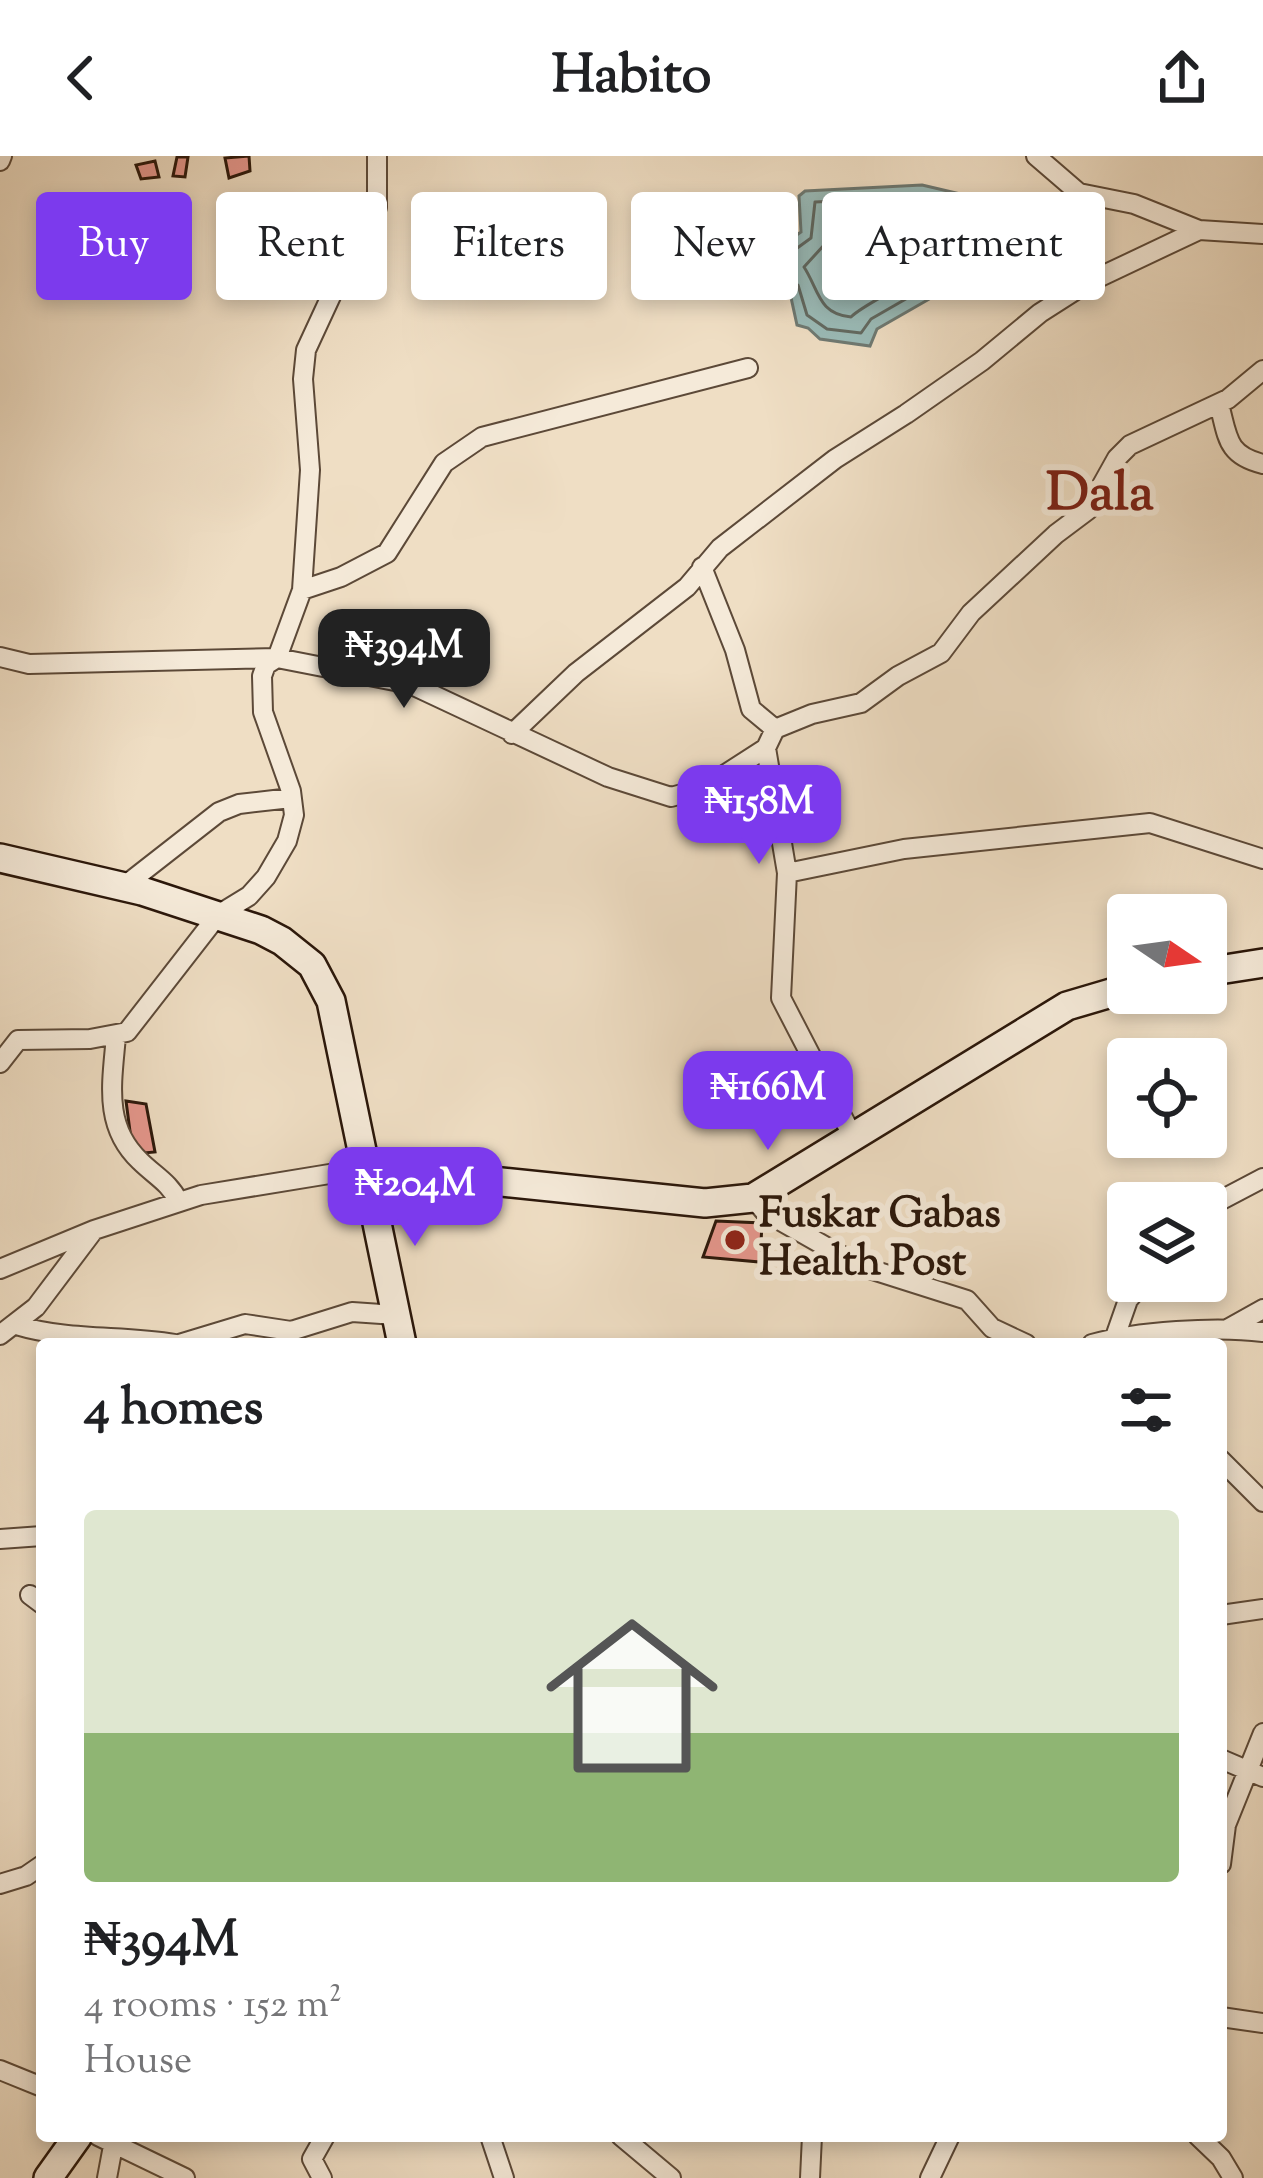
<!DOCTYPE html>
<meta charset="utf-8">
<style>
body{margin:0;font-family:"Sorts Mill Goudy",serif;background:#f6f6f6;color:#202124;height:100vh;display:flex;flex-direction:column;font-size:45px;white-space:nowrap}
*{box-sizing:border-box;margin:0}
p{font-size:39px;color:#757577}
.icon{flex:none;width:66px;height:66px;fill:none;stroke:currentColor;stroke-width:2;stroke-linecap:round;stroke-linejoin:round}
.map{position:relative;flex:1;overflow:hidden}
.side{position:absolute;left:36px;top:1182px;width:1191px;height:804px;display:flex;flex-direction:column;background:#fff;border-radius:12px;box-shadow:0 6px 18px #0003}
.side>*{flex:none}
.top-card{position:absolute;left:36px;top:36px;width:1191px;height:108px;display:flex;gap:24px}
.needle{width:78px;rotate:103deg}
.fabs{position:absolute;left:1107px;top:738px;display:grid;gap:24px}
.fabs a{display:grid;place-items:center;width:120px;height:120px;border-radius:12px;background:#fff;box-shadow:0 6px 18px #0003;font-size:60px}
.price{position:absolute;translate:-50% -102px;padding:0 27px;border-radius:24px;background:#7c3aed;color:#fff;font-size:39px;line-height:78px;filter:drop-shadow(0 3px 6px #0008)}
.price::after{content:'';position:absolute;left:50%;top:72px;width:36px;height:27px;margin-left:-18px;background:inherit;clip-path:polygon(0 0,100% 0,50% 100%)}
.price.active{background:#222;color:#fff}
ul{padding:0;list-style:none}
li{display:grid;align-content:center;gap:24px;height:636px;padding:0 48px}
li span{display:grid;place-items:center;height:372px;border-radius:12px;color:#555}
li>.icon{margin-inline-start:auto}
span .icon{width:216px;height:216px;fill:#fffc;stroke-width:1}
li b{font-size:51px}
h2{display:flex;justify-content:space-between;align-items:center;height:144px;padding:0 48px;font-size:51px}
.chip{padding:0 42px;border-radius:12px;background:#fff;box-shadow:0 6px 18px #0003;font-size:42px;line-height:108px}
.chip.active{background:#7c3aed;color:#fff}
header{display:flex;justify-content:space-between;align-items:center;height:156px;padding:0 48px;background:#fff;font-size:54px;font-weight:800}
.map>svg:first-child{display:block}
.water{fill:#9abbb8;stroke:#6e7972;stroke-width:3}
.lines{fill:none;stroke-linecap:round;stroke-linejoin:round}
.shore{stroke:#626961;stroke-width:3}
.building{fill:#e6978d;stroke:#2b170a;stroke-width:3}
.minor-casing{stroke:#5c4938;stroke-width:22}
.secondary-casing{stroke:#2b170a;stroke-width:32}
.minor{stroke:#f5ead9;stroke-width:18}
.secondary{stroke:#f5ead9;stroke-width:27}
.poi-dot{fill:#8f2418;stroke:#f5ead9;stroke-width:4.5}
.labels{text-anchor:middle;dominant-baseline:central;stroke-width:12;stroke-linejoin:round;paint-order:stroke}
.poi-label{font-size:42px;font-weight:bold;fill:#2b170a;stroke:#f5ead9;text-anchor:start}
.district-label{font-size:54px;font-weight:bold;fill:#7a1f14;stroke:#f5ead9}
</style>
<header><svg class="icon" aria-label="back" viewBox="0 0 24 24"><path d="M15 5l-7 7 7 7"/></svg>Habito<svg class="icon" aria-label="share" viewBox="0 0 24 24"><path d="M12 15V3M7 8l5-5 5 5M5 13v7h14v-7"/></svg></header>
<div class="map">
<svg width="1263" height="2022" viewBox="0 0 1263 2022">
<rect width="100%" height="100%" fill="#efdec4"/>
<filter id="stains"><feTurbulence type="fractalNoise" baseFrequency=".00167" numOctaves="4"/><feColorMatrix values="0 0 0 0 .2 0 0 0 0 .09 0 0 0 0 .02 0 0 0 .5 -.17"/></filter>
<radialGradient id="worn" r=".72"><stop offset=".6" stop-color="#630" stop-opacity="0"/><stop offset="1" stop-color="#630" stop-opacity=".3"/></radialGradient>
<path class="water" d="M922,29L965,39L977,61L982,82L952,130L877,173L870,190L820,183L808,172L797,169L790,137L747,124L746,107L765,101L801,76L799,40L805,35Z"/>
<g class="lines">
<path class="shore" d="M920,41L957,50L966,66L969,82L944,121L871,163L861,177L827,173L807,159L798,129L773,117L774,109L811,82L815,46Z
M919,56L946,62C977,105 874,138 851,161C818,158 819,134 804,111L825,88L830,61Z
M917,74L930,81L920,97L846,141L836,137L829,113L848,79Z"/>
</g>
<path class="building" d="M249,0L250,15L229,22L225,2Z
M177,1H188L185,21L173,20Z
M155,5L159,21L141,23L136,9Z
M126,945L146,948L155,996L133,998Z
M716,1065L762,1067L760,1106L703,1101Z"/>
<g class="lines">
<g class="minor-casing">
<path id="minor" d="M1036,0L1079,37L1134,48L1199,74L1263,78
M0,5L2,0
M1079,37L1081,95L1087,127
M1219,248C1228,281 1226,299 1263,308
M702,411L735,494L751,553L775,573L766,592L787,717L781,842L854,983
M302,434L341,421L387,397L444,307L482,281L748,212
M0,501L29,508L277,502L410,528L608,621L671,641L704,632L766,592
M775,573L812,558L861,547L898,520L941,497L971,457L1056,378L1088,354L1117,302L1130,289L1228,243L1263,214
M512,578L576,517L687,431L720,392L835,303L906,258L982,205L1040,157L1087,127L1199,74
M787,717L904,693L1150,667L1263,703
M123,731L219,656L239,648L291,642
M116,880C112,927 103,970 140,1005C155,1020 169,1026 179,1046
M0,907L18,884L90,883L127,876L218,759L249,740L266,721L287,685L294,659L291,635L263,556L262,520L266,509L277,502L302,434L310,314L303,223L306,194L344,112L372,69L377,51V0
M753,1042L765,1056L860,1110L967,1144L992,1172L1026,1188
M1206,1052L1263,1022
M0,1113L94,1074L201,1039L366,1012
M16,1169C69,1185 121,1179 175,1188
M1229,1172L1263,1153
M0,1179L36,1151L94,1074
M1115,1181L1128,1144L1144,1125
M179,1188L245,1168L291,1175L352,1156L396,1159
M1092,1188C1136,1175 1217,1170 1263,1176
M1221,1304L1263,1346
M0,1383L42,1380
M30,1439L42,1448
M1221,1459L1263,1453
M1221,1603L1263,1621
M1221,1708L1226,1669L1263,1577
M0,1728L26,1720L42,1709
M1221,1861L1263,1867
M0,1914L42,1931
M98,1980L185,2022
M490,1980L504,2022
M621,1980L671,2022
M1198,1980L1221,2002L1233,2022
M107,2022L113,1990
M322,2022L312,2003L325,1980
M810,2022L812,1980
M930,2022L950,1980"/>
</g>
<g class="secondary-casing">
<path id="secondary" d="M0,702L142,735L261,774L282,785L312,809L331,845L402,1188
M1206,816L1263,807
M366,1012L705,1047L753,1042L1067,850L1128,832
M48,2022L78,1980"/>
</g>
<use href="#minor" class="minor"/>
<use href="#secondary" class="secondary"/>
</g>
<circle class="poi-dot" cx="735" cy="1084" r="12"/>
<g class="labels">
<g class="poi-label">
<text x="759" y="1060">Fuskar Gabas<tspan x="759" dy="48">Health Post</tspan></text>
</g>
<g class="district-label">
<text x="1100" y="340">Dala</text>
</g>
</g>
<rect width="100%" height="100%" filter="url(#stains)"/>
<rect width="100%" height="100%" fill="url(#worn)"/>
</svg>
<div class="fabs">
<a><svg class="needle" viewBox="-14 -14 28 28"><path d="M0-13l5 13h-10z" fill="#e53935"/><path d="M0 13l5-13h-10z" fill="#757577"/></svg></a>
<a><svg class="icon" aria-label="locate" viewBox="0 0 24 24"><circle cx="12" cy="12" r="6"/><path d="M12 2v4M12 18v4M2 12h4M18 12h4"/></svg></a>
<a><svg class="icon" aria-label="layers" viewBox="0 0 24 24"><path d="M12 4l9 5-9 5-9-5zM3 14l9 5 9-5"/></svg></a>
</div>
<b class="price active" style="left:404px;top:555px">₦394M</b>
<b class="price" style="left:759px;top:711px">₦158M</b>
<b class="price" style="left:768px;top:997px">₦166M</b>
<b class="price" style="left:415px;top:1093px">₦204M</b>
<div class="top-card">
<a class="chip active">Buy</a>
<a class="chip">Rent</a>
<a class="chip">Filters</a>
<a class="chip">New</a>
<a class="chip">Apartment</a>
</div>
<section class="side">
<h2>4 homes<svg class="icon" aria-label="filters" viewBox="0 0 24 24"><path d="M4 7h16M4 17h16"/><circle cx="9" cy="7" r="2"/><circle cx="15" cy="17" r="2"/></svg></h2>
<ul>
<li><span style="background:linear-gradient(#dfe7d0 60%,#8fb573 0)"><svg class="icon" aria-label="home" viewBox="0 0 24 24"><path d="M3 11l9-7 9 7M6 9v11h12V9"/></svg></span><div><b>₦394M</b><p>4 rooms · 152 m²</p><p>House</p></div></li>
</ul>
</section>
</div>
